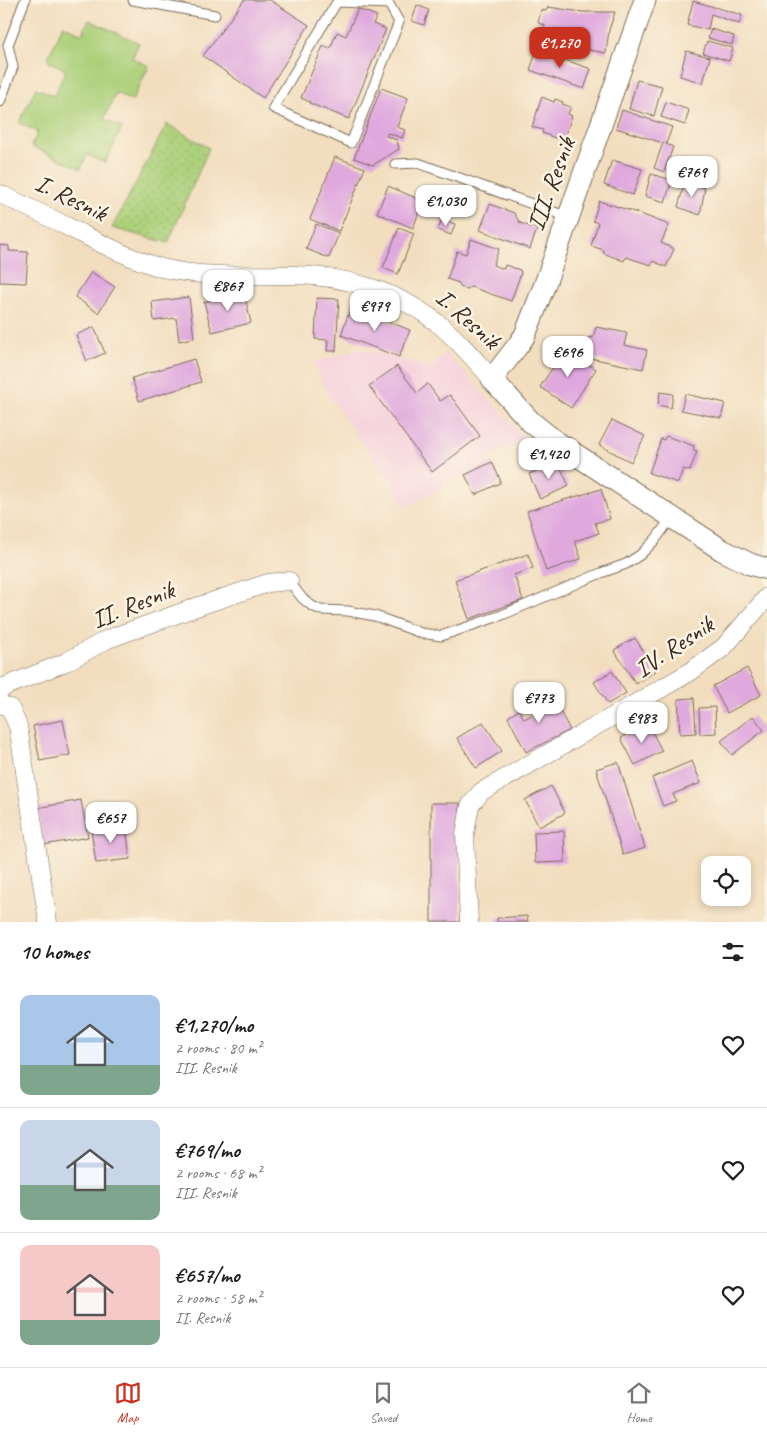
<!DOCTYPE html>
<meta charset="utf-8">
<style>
body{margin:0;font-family:Caveat,sans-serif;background:#f2f2f2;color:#202124;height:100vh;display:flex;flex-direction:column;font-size:19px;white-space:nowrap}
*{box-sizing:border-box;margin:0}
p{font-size:16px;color:#757577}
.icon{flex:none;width:28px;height:28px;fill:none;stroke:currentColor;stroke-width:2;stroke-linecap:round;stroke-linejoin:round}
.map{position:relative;height:922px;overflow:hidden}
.panel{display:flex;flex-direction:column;background:#fff;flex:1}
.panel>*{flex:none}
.controls{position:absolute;left:701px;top:856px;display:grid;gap:10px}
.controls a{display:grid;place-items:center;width:50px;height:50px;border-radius:10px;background:#fff;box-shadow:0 2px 8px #0003;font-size:25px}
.price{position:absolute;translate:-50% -42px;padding:0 11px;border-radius:10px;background:#fff;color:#222;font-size:16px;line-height:32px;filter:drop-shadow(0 1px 2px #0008)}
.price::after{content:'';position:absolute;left:50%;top:30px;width:15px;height:11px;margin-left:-8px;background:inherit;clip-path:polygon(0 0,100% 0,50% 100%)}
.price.current{background:#c8321e;color:#fff}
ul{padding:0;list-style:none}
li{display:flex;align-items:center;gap:15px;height:125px;padding:0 20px}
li+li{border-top:1px solid #e0e0e0}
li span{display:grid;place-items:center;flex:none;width:140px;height:100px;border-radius:10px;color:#555}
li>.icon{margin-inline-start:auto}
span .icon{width:60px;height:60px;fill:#fffc;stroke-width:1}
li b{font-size:21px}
h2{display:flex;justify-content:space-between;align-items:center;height:60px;padding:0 20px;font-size:21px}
.dock{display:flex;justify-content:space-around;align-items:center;height:70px;border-top:1px solid #e0e0e0;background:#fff;font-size:14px;color:#757577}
.dock a{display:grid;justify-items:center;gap:2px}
.dock .current{color:#c8321e}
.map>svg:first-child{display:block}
.built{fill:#f5cfdb}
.green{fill:url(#green-dots);stroke:#747d4c}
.pitch{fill:#acd07a;stroke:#747d4c}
.building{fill:#dfa9de}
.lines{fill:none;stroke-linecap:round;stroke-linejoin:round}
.service-casing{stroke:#7b6956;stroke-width:11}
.minor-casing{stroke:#7b6956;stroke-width:19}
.tertiary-casing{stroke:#7b6956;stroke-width:23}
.service{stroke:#fff;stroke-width:9}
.minor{stroke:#fff;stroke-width:18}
.tertiary{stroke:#fff;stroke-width:21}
.labels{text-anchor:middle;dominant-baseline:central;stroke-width:5;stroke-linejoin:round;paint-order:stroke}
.street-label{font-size:25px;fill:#3b2a1e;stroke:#fcf5e5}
</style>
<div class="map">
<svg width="767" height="922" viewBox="0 0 767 922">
<defs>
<pattern id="green-dots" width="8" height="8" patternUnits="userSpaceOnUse" patternTransform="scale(1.25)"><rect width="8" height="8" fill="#acd07a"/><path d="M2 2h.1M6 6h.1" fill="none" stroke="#95b369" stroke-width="1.8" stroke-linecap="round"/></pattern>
</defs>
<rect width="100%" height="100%" fill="#fcf5e5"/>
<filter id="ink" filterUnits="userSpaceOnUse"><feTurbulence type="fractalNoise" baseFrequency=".02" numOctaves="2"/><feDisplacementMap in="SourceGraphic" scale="10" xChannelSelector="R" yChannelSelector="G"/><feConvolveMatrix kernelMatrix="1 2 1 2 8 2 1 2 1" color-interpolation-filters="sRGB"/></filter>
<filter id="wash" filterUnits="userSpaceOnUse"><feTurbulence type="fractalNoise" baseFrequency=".0096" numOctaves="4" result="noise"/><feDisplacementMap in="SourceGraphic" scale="20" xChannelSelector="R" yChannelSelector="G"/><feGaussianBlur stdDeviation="1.12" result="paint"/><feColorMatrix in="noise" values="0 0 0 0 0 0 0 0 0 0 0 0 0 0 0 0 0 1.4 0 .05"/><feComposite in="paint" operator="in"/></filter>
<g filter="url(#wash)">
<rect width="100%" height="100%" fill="#f2debf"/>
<path class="built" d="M363,349L431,367L446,353L525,438L407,507L327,393L313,362Z"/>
<path class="green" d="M167,124L209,148L168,243L112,228Z"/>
<path class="pitch" d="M89,20L139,43L132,58L149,66L132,101L116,93L104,119L122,128L105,163L87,155L81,169L31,146L38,132L19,123L36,88L54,96L66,70L47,60L63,25L82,34Z"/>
<g id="blocks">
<path class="building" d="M244,0H270L309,25L263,98L203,56Z
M693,1L742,15L739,24L711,14L708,30L687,25Z
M417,5L429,10L424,25L412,21Z
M548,7L582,12H615L609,30L606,53L573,47L575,41L543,34L545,25L538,23L541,10L546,11Z
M358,9L377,16L373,24L386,29L349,119L309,103L310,102L301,98L323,46L330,49L337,32L346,36Z
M711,29L734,36L732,45L708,38Z
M707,41L733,48L729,61L703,53Z
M537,50L591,69L584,89L530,70Z
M686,51L710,57L703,83L680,76Z
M637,80L662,86L654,116L629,109Z
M381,88L408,98L397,127L405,130L402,138L388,133L386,136L397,140L399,149L373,165L354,158Z
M542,97L554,102L555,99L563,102L562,104L571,107L568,114L572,116L563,141L542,133L543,130L532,127Z
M666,102L689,110L685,125L661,117Z
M622,110L672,127L666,144L673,147L664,172L654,168L663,143L616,128Z
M335,157L365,168L339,231L310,219Z
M612,160L642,169L633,195L604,185Z
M651,174L672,180L665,202L645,196Z
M685,182L705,188L700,215L678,207Z
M388,186L416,198L421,207L413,228L377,213Z
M599,201L638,213L669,225L661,243L674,249L666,267L653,261L651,265L626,257L624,261L603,253L604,250L591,246L598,223L593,221Z
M490,204L514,213L520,223L537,229L530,249L480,230Z
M442,219L455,224L451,235L438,230Z
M316,224L339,233L329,258L306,249Z
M399,228L414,234L398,274L383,268Z
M471,239L499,249L493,265L504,269L505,265L520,270L521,273L511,301L471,287L467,289L460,287L459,283L447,279L457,251L466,254Z
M0,245L9,246V251L28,252L26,283L0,282Z
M91,272L115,287L98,313L75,297Z
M244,292L251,323L212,332L204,302Z
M189,297L194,338L179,341L176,318L154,321L152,302Z
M317,298L339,299L336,351H327L328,340L315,339Z
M351,307L410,330L399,357L341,335Z
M94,327L105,353L87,361L76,335Z
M596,327L627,333L624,345L647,350L643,369L585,357L589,337L593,338Z
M565,349L596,369L571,408L540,387Z
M194,359L201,382L139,401L132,378Z
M397,366L417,393L428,384L440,401L450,395L480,436L432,472L369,386Z
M660,392L673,394L671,408L658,405Z
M685,394L725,403L721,418L681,410Z
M612,420L645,436L631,462L599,445Z
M666,436L694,446L693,450L697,451L690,471L683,469L678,483L649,473L661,439L664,440Z
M492,462L500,479V483L475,495L465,475Z
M558,462L569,486L540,499L529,474Z
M601,489L610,519L595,523L599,533L575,541L581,559L546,571L527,511Z
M528,554L533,568L514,575L523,600L469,619L455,580Z
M635,638L656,671L636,684L614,650Z
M747,668L761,695L727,713L713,686Z
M612,671L626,693L608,704L594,682Z
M540,695L546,707L555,702L570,730L526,752L508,717L519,710L524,719L534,714L527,701Z
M694,698L696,733L680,734L678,699Z
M715,707L716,733L700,734L699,708Z
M753,716L764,730L732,755L721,741Z
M63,720L70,755L40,761L33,726Z
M483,722L502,751L476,768L457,738Z
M648,724L662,751L635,765L621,738Z
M692,761L701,783L673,794L676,801L663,806L652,778Z
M618,762L645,848L623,855L596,769Z
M551,786L565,813L539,827L525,800Z
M81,800L88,837L44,845L37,808Z
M431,803H460V922H431Z
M126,826L130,859L96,863L91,830Z
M564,831L565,862L535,863L534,832Z
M527,916L528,922H497V918Z"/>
</g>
</g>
<g filter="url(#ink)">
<use href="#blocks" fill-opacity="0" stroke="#7b6956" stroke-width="1"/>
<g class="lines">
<g class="service-casing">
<path id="service" d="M133,0L215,15
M337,2L389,4L399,22L351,143L273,108Z
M0,102L13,67L8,45L25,0
M395,164L418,163L568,217
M289,581L302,598L312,606L321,610L348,611L375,616L421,633L441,636L502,615L601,573L626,564L640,555L655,540L672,517"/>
</g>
<g class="minor-casing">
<path id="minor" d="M0,194C28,207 55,220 82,234C108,247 134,260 162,268C204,278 248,275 291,275C341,275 396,290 436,322C457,338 474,359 492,379
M0,691L4,687L66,662L108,639L202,605L268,583L289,581
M0,704L10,708L18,726L48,922
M469,922L465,834L470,806L481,792L690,672L724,647L767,597"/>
</g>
<g class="tertiary-casing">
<path id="tertiary" d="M645,0L545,284L525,335L519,344L492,379L531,422L555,441L722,550L750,564L767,569"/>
</g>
<use href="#service" class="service"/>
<use href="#minor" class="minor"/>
<use href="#tertiary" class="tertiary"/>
</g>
</g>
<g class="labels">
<g class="street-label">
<text transform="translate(551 184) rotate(-70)">III. Resnik</text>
<text transform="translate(71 198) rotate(26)">I. Resnik</text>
<text transform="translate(468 319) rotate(42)">I. Resnik</text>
<text transform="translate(133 605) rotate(-22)">II. Resnik</text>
<text transform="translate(674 647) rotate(-34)">IV. Resnik</text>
</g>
</g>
</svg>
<div class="controls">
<a><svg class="icon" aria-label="locate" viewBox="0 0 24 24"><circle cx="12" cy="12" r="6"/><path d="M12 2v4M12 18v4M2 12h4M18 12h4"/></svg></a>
</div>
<b class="price current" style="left:560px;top:69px">€1,270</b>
<b class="price" style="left:692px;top:198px">€769</b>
<b class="price" style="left:446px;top:227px">€1,030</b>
<b class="price" style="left:228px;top:312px">€867</b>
<b class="price" style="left:375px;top:332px">€979</b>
<b class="price" style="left:568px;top:378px">€696</b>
<b class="price" style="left:549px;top:480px">€1,420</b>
<b class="price" style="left:539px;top:724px">€773</b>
<b class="price" style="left:642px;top:744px">€983</b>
<b class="price" style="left:111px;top:844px">€657</b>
</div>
<section class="panel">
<h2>10 homes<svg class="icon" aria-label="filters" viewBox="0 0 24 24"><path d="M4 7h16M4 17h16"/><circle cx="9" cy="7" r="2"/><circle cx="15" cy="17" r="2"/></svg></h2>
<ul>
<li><span style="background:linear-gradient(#a9c7e8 70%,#7fa58c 0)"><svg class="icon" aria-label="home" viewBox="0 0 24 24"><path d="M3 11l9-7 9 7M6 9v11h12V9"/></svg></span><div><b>€1,270/mo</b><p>2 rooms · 80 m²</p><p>III. Resnik</p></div><svg class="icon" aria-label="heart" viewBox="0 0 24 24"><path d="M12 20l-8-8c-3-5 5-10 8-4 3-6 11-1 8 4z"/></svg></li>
<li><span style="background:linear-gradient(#c9d6e8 65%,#7fa58c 0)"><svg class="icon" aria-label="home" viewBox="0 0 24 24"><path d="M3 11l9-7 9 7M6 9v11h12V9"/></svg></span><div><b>€769/mo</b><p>2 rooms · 68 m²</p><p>III. Resnik</p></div><svg class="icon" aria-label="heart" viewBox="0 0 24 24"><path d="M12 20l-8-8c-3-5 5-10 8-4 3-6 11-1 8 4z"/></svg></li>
<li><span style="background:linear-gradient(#f6c9c9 75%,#7fa58c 0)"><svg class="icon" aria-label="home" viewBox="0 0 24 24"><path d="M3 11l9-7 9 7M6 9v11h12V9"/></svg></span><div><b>€657/mo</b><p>2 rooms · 58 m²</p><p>II. Resnik</p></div><svg class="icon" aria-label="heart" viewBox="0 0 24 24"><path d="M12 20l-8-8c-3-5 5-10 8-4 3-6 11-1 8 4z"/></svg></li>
</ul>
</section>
<nav class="dock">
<a class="current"><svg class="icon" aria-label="map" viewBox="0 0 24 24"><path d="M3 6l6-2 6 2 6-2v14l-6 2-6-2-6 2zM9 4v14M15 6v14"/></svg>Map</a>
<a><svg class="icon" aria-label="saved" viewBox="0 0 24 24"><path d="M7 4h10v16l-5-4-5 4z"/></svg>Saved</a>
<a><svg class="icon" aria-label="home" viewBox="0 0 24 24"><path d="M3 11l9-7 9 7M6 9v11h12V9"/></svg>Home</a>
</nav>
